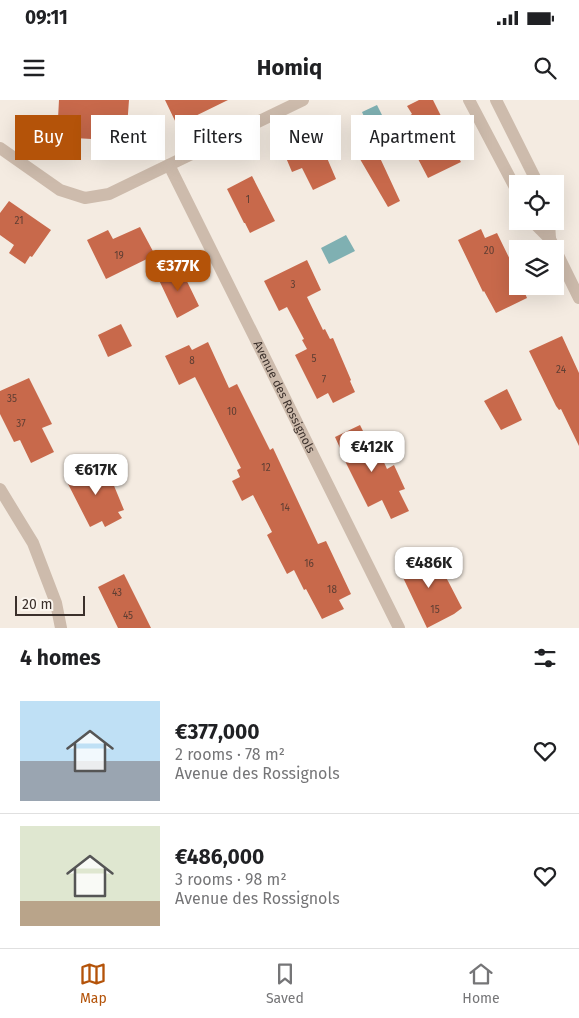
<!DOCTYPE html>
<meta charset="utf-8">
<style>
body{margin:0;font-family:"Fira Sans",sans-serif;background:#f2f2f2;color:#202124;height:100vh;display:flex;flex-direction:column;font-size:19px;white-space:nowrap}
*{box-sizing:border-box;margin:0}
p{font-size:16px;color:#757577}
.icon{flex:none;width:28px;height:28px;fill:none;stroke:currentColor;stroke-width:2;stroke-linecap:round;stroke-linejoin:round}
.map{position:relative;height:528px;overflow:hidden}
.details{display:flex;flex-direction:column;background:#fff;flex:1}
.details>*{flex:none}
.top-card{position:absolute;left:15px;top:15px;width:550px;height:45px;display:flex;gap:10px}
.controls{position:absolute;left:509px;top:75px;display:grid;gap:10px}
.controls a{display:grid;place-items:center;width:55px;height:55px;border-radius:0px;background:#fff;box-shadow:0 5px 20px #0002;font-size:25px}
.scale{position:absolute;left:15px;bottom:12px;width:70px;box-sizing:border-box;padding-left:5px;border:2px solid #3b302b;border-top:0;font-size:14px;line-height:18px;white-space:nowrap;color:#3b302b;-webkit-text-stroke:4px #fbf5ee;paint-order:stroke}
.price{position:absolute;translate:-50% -42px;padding:0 11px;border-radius:10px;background:#fff;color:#222;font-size:16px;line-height:32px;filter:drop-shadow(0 1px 2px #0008)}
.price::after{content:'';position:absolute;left:50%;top:30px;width:15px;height:11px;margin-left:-8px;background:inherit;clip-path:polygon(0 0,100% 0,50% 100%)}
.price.selected{background:#b45309;color:#fff}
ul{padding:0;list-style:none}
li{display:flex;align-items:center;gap:15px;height:125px;padding:0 20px}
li+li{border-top:1px solid #e0e0e0}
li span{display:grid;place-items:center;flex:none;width:140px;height:100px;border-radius:0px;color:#555}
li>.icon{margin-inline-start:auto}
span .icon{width:60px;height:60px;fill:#fffc;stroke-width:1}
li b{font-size:21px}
h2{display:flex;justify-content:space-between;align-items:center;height:60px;padding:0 20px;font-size:21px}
.chip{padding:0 18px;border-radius:0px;background:#fff;box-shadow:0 5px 20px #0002;font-size:18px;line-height:45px}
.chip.selected{background:#b45309;color:#fff}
.status{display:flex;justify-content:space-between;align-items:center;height:35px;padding:0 25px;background:#fff;direction:ltr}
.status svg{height:14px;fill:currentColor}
header{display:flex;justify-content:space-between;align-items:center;height:65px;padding:0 20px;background:#fff;font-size:22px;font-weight:700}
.menu{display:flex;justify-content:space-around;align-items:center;height:70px;border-top:1px solid #e0e0e0;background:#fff;font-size:14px;color:#757577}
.menu a{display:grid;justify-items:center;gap:2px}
.menu .selected{color:#b45309}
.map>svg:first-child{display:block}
.water{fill:#7fb0b2}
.building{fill:#c8694b}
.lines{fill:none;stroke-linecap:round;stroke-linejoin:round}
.street{stroke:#cdbbac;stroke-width:12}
.labels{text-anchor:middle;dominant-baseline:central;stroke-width:4;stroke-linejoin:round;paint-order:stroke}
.number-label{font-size:10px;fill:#5e3e33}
.street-label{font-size:12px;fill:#3b302b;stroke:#fbf5ee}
</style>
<div class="status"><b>09:11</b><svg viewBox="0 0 49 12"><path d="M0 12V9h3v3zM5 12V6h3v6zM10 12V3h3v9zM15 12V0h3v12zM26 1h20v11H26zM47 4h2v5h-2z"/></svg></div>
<header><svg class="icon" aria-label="menu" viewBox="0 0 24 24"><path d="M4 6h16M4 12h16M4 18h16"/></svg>Homiq<svg class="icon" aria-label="search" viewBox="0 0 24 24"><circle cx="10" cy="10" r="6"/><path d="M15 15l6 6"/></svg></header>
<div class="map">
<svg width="579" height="528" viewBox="0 0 579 528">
<rect width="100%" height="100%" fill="#f4ebe1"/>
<path class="water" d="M377,5L390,31L374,39L362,12Z
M346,135L355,151L329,164L321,148Z"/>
<path class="building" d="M59,0H129L126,41L57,37Z
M165,0H228L177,25Z
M419,0H433L459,52L456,53L461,62L428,78L417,57L427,52L409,16L412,14L407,6Z
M318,37L336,79L313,90L302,68L292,72L284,53Z
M374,45L400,101L388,107L357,54Z
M252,76L275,121L250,133L245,123H244L227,89Z
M9,101L51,130L32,157L30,156L25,164L9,153L14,145L0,135V113Z
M140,127L155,155L106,179L87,140L108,130L113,139Z
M481,129L485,138L497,133L518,176V186H522L527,198L496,213L484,191L483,192L458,140Z
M307,160L321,190L307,197L323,230L325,229L330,239L333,238L351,280L350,281L355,292L333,303L328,293L317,299L295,255L307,249L302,240L304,239L287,207L279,211L264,181Z
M180,167L199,206L177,218L158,178Z
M121,224L132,246L108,257L98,235Z
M562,236L579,273V346L561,309L559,310L556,306L529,251Z
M208,242L229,288L237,284L270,350L273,348L318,444L326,441L351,494L339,500L344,509L322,519L306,489L304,490L294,470L287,474L267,435L272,432L253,395L242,401L232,381L240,377L237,370L241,368L195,277L179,285L165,256L189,245L192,250Z
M29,278L52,324L42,328L54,352L31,363L20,340L14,342L0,314V291Z
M507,289L522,320L501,330L484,301Z
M360,325L372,349L377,347L387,369L394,365L405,389L399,391L409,411L391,419L382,400L368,407L344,359H345L335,337Z
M103,365L108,376H110L124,410L118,412L122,418L105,427L102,421L90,427L66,380L93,367L94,369Z
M430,450L439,469H441L448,481L462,508L454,514L427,528L397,465L423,452L424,453Z
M124,474L151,528H118L98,487Z"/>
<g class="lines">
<g class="street">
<path d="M469,0L518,93"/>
<path d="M496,0L538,84"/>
<path d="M0,48L60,90L85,98L109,94L303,0"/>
<path id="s1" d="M169,65L399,528"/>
<path d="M532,121L550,139L555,149"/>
<path d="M549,121L550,139"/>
<path d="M555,149L579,198"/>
<path d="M0,389L33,443L56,503L61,528"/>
</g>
</g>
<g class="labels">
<g class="number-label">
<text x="248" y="100">1</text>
<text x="19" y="121">21</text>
<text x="489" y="151">20</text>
<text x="119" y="156">19</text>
<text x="293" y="185">3</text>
<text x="314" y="259">5</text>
<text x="192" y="261">8</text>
<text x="561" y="270">24</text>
<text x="324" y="280">7</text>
<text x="12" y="299">35</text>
<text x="232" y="312">10</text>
<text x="21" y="324">37</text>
<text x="266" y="368">12</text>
<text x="285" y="408">14</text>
<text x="309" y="464">16</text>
<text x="332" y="490">18</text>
<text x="117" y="493">43</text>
<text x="435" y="510">15</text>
<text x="128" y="516">45</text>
</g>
<g class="street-label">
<text stroke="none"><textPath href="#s1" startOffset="259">Avenue des Rossignols</textPath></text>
</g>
</g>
</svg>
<div class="controls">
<a><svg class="icon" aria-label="locate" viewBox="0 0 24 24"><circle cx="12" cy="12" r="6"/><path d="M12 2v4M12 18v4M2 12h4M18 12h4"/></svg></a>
<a><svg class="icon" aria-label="layers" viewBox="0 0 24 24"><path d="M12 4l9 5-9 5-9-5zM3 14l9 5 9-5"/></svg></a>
</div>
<div class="scale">20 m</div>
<b class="price selected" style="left:178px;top:192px">€377K</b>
<b class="price" style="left:372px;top:373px">€412K</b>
<b class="price" style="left:96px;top:396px">€617K</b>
<b class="price" style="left:429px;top:489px">€486K</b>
<div class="top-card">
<a class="chip selected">Buy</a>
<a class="chip">Rent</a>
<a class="chip">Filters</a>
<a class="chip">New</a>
<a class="chip">Apartment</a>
</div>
</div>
<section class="details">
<h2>4 homes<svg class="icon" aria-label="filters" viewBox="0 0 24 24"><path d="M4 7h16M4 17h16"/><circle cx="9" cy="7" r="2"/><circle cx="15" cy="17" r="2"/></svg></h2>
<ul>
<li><span style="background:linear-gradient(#bfe0f5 60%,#9aa5b1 0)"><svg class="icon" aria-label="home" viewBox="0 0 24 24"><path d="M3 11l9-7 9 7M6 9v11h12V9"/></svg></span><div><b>€377,000</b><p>2 rooms · 78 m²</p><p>Avenue des Rossignols</p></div><svg class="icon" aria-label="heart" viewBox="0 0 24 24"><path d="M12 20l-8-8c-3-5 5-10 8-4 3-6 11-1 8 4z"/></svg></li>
<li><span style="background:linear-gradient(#dfe7d0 75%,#b9a48a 0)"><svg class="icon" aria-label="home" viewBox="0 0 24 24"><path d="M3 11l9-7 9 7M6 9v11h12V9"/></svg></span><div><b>€486,000</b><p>3 rooms · 98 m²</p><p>Avenue des Rossignols</p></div><svg class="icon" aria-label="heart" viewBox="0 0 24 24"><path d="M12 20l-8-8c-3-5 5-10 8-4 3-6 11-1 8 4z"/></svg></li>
</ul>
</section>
<nav class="menu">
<a class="selected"><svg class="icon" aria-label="map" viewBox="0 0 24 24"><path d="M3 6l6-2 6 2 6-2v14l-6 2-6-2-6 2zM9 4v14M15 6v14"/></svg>Map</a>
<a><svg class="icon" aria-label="saved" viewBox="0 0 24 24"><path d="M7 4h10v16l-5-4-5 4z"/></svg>Saved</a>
<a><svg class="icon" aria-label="home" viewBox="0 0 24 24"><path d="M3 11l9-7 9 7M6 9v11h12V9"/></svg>Home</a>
</nav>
